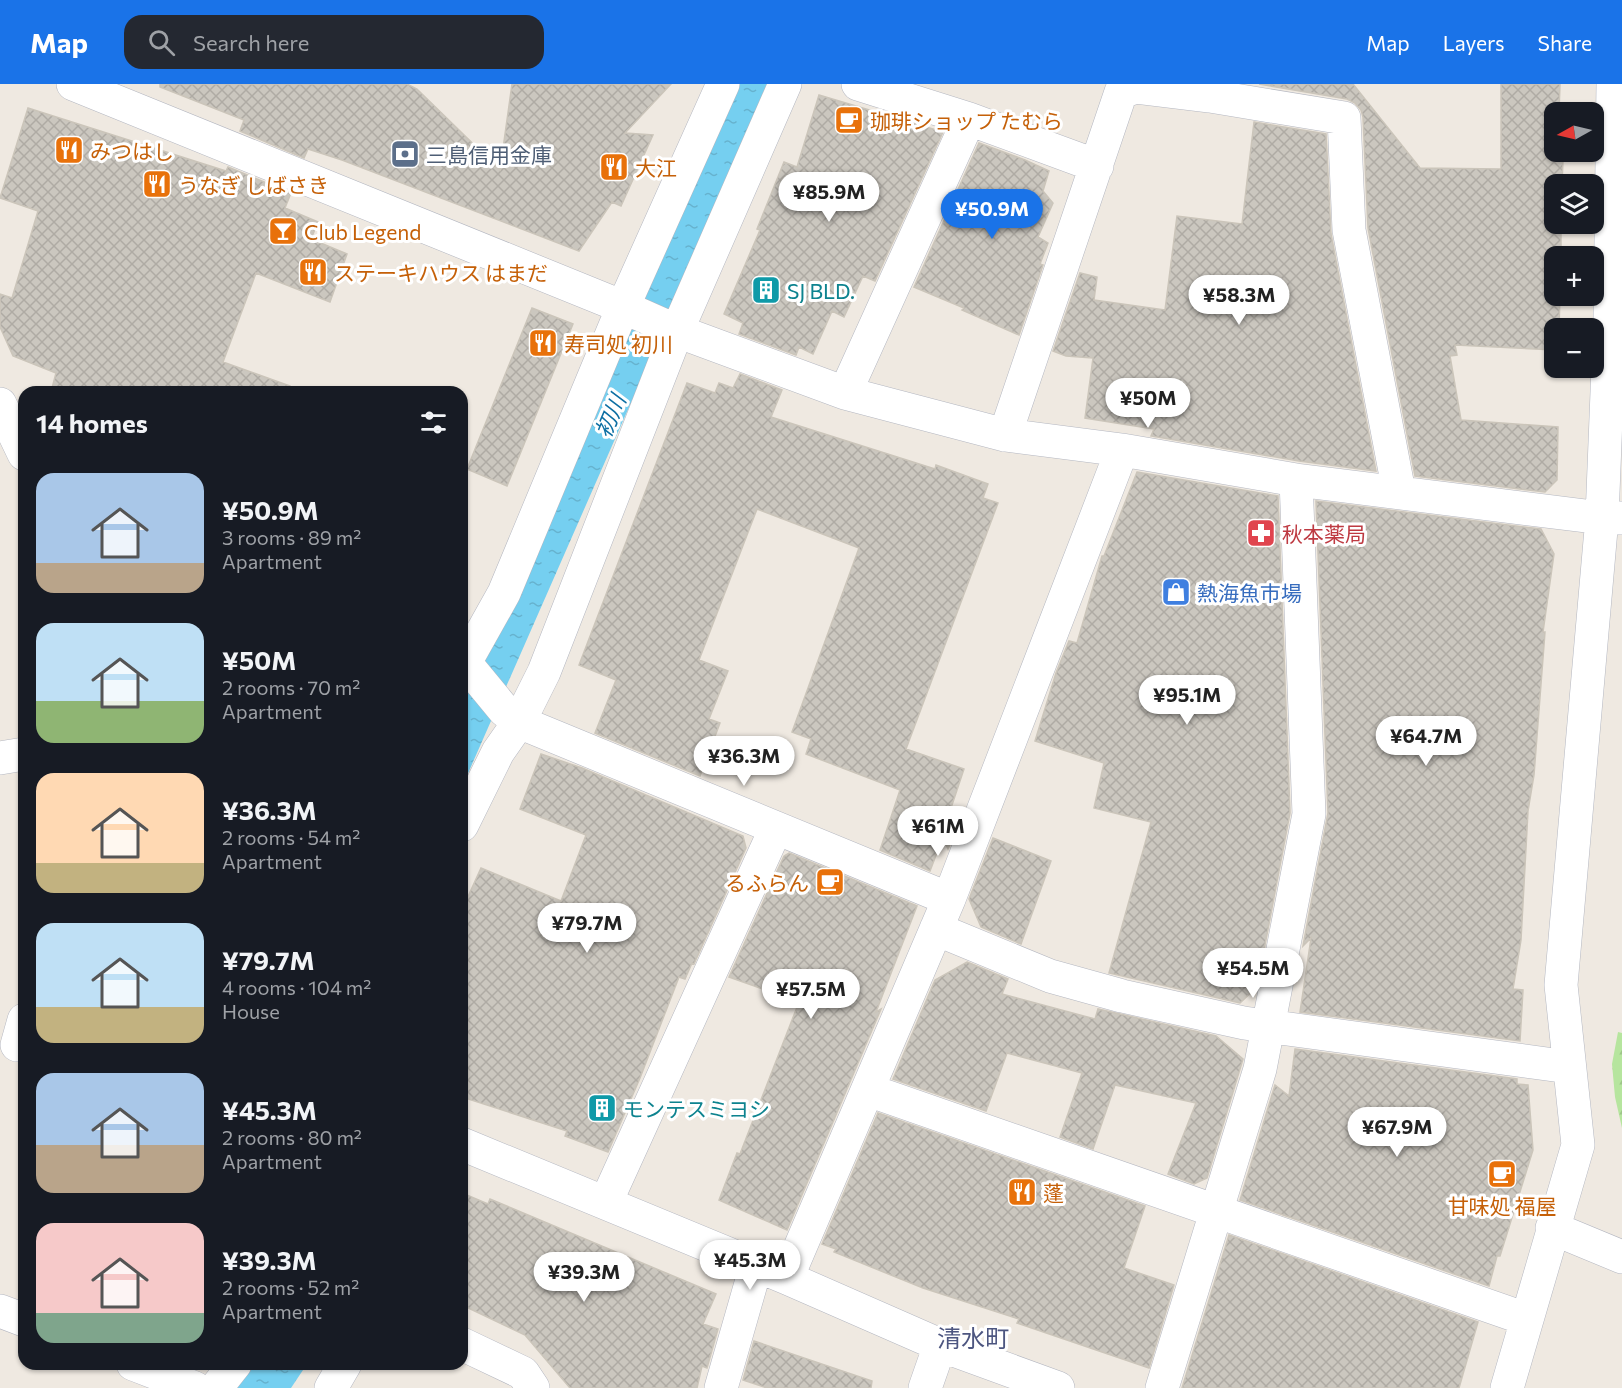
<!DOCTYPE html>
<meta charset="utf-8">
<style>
body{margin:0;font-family:Commissioner,"Noto Sans JP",sans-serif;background:#242831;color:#f1f3f6;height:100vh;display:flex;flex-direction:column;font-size:22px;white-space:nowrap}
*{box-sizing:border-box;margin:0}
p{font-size:20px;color:#9ea1a6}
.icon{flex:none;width:33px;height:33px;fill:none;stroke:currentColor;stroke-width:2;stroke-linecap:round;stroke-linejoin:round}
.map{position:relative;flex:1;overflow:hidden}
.panel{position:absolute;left:18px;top:302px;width:450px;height:984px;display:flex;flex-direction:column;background:#171b24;border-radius:18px;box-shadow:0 2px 4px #0004}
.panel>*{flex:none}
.needle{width:39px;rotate:262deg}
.buttons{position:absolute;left:1544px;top:18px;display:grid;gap:12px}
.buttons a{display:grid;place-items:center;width:60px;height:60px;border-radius:12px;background:#171b24;box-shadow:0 2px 4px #0004;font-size:30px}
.price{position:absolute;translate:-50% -51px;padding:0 14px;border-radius:21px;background:#fff;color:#222;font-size:20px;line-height:39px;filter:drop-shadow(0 2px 3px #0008)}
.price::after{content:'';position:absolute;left:50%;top:36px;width:18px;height:14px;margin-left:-9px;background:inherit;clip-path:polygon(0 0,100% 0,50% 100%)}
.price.current{background:#1a73e8;color:#fff}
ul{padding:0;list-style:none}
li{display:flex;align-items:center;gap:18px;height:150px;padding:0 18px}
li span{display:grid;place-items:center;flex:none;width:168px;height:120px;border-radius:18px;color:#555}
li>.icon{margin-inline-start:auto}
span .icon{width:72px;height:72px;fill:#fffc;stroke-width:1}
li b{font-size:26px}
h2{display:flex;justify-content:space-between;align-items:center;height:72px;padding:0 18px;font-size:26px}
header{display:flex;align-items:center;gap:36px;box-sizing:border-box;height:84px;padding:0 30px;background:#1a73e8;color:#fff}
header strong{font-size:28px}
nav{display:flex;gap:33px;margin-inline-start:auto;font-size:21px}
.search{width:420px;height:54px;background:#242831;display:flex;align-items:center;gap:15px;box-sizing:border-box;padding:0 21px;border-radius:18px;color:#9ea1a6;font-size:22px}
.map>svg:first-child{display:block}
.forest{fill:url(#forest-firs)}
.water{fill:url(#water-ripples)}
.building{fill:url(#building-cross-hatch);stroke:#cbc5ba;stroke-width:1.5}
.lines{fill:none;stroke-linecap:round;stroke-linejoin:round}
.minor-casing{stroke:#b4b7c1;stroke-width:34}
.minor{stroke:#fff;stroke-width:33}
.labels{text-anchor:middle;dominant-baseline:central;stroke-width:6;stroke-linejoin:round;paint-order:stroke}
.food-label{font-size:21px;fill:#c56008;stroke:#fff;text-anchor:start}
.service-label{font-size:21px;fill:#4e5e75;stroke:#fff;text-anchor:start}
.culture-label{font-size:21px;fill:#0d838f;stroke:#fff;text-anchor:start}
.health-label{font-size:21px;fill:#be3a42;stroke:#fff;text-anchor:start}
.shop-label{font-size:21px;fill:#366cbe;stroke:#fff;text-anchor:start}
.water-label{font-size:22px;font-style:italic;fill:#0d6fa3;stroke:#fff}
.quarter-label{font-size:24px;fill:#4d5680;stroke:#fff}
</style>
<header>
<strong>Map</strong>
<div class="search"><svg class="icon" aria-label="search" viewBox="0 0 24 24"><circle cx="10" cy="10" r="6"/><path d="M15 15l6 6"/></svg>Search here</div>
<nav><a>Map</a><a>Layers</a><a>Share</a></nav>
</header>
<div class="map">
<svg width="1622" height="1304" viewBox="0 0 1622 1304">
<defs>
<pattern id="forest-firs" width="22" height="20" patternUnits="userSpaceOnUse" patternTransform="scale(1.5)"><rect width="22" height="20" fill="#b6e59e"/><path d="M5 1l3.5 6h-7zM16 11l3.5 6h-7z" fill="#9dc588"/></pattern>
<pattern id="water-ripples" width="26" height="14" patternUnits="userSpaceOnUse" patternTransform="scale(1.5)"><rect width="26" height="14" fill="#75cff0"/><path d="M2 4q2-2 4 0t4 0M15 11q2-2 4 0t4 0" fill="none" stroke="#66b2ce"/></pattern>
<pattern id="building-cross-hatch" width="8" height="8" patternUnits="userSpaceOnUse" patternTransform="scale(1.5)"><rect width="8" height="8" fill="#cbc7bf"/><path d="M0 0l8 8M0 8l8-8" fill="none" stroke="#afaba4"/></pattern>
</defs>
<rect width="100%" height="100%" fill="#efe9e1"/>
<path class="forest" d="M1618,948L1622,949V1044L1615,1013L1612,980Z"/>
<path class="water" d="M731,0H775L626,330L462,703V598Z
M248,1280H307L291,1304H235Z"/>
<path class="building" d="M160,0H407L417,5L500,86L512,0H671L625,49L653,51L621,122L612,118L579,167L342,76L308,65L304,74L240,47L244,36L160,3Z
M1259,0H1353L1420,84L1501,85V0H1560L1559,28H1554V68H1559V76H1563L1562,100H1554V140H1561V172H1554V212H1560L1559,244H1554V266L1455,261L1457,271L1450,272L1461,336L1558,343L1557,396L1545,408L1415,392L1368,144L1363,33L1361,26L1355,19L1347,15Z
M819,11L943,48L875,197L863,192L844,233L832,227L813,270L799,263L796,271L739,250L743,239L724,230L760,146L757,145L784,78L797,83Z
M28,24L226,87L228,83L291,109L285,124L318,138L311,155L347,170L330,218L256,189L223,278L290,302L289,308H51L56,289L13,272L0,243V210L12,214L38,127L0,114Z
M1254,38L1326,50L1331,150L1376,387L1299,377L1151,352L1154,345L1085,334L1093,274L1066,272L1053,267L1080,189L1097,193L1094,216L1165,226L1177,132L1242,140Z
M979,59L1025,76L1049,87L1043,107L1053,119L1038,153L1048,159L1040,180L1043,181L1019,251L962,226L964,224L914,203Z
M532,224L573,240L507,402L467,385Z
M740,290L782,306L771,333L935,385L936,381L988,400L983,414L998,419L906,665L964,685L947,736L958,741L948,765L943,753L930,787L880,766L900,706L806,670L811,655L792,648L859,464L757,425L699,576L728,587L709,635L720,639L700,692L595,649L616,596L579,581L687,299L715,309L719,299L733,304Z
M1137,388L1278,412L1290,729L1257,903L1240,919L1109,889L1151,738L1094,724L1104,679L1035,657L1056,589L1069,557L1077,559L1102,472H1104Z
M1316,417L1541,445L1554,470L1543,548H1545L1534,691L1528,727L1521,856L1513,905L1523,906L1520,957L1300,928L1311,854L1303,862L1328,729Z
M541,670L582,684L743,752L746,764L694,880L692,879L685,895L679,893L640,994L608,1068L565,1052L567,1047L462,1013V826L481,784L561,817L586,751L520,725Z
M993,754L1051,777L1021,860L981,843L969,815Z
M789,769L917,822L876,928L881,925L787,1146L719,1116L737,1069L740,1070L799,918L729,893L784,772Z
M967,878L1008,895L1002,910L1095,935L1098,925L1216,952L1243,975L1207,1094L1194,1100L1168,1090L1196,1019L1115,1001L1093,1065L1060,1053L1082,989L1007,969L986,1027L893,995L935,896Z
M1295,965L1517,995V1000L1528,1001L1533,1066L1500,1172H1497L1489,1202L1240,1116L1275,1001L1289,1012Z
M878,1029L1145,1122L1124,1184L1174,1201L1149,1284L1017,1239L1019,1235L923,1204L834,1168L836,1165L822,1160Z
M462,1109L488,1120L490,1115L716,1210L703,1240L718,1245L707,1284L702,1282L697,1304H570L525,1251L462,1221Z
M1229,1151L1478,1238L1459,1304H1182Z
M754,1257L872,1297L871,1304H767L743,1296Z"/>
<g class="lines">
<g class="minor-casing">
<path id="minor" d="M73,0L623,223L677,247L845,309L1005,351L1122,366L1296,396L1602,434H1622
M858,0L969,35L1097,82
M1210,12L1344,34L1349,146L1399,408
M845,309L969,35
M0,320L24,370
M1005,351L1121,8L1136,3L1210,12L1211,0
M462,575L504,626L519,638L949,815
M462,584L504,509L623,223L723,0
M0,674L24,670
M462,741L498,668L519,638L544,588L677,247L785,0
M936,845L1050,892L1122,912L1244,939L1569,983
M17,961L24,936
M868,1006L1526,1235
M462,1060L787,1194L940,1261L1058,1304
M606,1118L776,744
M1552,1144L1622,1173
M787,1194L949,815L1122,366
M0,1227L24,1236
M462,1260L523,1289L533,1304
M133,1280L195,1304
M216,1304L235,1280
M331,1304L345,1280
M721,1304L756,1182
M925,1304L940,1261
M1162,1304L1260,985L1309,730L1296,396
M1507,1304L1578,1061L1561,901L1602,434L1610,233L1613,0"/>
</g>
<use href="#minor" class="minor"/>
</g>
<defs>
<g id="cafe-square" transform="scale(1.5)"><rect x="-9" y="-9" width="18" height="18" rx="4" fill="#e8710a" stroke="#fff"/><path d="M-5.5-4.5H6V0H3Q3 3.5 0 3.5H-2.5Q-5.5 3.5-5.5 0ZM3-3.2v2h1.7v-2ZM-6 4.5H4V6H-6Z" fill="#fff"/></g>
<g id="restaurant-square" transform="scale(1.5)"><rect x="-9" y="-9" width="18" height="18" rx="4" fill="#e8710a" stroke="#fff"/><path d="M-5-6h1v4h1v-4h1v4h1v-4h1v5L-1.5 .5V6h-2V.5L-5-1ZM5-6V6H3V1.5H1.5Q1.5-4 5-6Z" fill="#fff"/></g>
<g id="bank-square" transform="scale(1.5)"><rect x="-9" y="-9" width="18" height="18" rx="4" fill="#5c6f8a" stroke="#fff"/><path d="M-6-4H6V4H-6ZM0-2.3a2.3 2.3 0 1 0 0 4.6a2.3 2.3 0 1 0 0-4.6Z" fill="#fff"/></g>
<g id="bar-square" transform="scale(1.5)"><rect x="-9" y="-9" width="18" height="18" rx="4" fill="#e8710a" stroke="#fff"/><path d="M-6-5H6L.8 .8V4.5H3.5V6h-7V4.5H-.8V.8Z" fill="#fff"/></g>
<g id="building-square" transform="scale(1.5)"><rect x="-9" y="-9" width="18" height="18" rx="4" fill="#0f9aa8" stroke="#fff"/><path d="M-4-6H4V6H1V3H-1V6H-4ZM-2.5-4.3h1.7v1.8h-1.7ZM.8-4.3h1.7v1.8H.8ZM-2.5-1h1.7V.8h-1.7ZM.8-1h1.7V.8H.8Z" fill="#fff"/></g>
<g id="pharmacy-square" transform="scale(1.5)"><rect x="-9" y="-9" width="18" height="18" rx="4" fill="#e0444e" stroke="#fff"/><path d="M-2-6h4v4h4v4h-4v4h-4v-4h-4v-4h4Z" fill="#fff"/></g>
<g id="shop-square" transform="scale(1.5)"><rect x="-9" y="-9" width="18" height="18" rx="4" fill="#3f7fe0" stroke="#fff"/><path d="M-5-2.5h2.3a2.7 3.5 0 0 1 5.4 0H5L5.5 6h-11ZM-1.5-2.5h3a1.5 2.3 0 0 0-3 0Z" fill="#fff"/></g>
</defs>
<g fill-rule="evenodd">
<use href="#cafe-square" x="849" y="36"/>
<use href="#restaurant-square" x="69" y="66"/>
<use href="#bank-square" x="405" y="70"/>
<use href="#restaurant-square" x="614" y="83"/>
<use href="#restaurant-square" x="157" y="100"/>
<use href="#bar-square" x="283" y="147"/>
<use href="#restaurant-square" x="313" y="188"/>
<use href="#building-square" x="766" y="206"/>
<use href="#restaurant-square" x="543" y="259"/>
<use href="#pharmacy-square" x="1261" y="449"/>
<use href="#shop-square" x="1176" y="508"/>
<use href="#cafe-square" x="830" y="798"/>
<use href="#building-square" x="602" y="1024"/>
<use href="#cafe-square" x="1502" y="1090"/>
<use href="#restaurant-square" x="1022" y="1108"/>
</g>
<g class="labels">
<g class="food-label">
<text x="870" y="36">珈琲ショップ たむら</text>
<text x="90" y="66">みつはし</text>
<text x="635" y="83">大江</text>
<text x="178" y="100">うなぎ しばさき</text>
<text x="304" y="147">Club Legend</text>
<text x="334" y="188">ステーキハウス はまだ</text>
<text x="564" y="259">寿司処 初川</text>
<text x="809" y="798" text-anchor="end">るふらん</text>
<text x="1043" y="1108">蓬</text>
<text x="1502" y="1121" text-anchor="middle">甘味処 福屋</text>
</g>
<g class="service-label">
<text x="426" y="70">三島信用金庫</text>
</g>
<g class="culture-label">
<text x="787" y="206">SJ BLD.</text>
<text x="623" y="1024">モンテスミヨシ</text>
</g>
<g class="health-label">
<text x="1282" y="449">秋本薬局</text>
</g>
<g class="shop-label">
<text x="1197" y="508">熱海魚市場</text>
</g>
<g class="water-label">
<text transform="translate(610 332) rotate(-67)">初川</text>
</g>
<g class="quarter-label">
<text x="973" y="1253">清水町</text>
</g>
</g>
</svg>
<div class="buttons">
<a><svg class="needle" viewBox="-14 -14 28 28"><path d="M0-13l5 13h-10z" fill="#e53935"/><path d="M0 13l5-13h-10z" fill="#9ea1a6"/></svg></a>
<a><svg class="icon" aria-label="layers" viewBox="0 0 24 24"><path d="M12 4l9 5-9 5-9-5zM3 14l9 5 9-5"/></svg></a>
<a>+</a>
<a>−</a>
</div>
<b class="price" style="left:829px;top:139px">¥85.9M</b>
<b class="price current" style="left:992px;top:156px">¥50.9M</b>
<b class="price" style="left:1239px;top:242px">¥58.3M</b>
<b class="price" style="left:1148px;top:345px">¥50M</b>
<b class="price" style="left:1187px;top:642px">¥95.1M</b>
<b class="price" style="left:1426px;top:683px">¥64.7M</b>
<b class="price" style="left:744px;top:703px">¥36.3M</b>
<b class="price" style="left:938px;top:773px">¥61M</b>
<b class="price" style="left:587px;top:870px">¥79.7M</b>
<b class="price" style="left:1253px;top:915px">¥54.5M</b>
<b class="price" style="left:811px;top:936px">¥57.5M</b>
<b class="price" style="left:1397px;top:1074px">¥67.9M</b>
<b class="price" style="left:750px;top:1207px">¥45.3M</b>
<b class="price" style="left:584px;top:1219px">¥39.3M</b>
<section class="panel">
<h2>14 homes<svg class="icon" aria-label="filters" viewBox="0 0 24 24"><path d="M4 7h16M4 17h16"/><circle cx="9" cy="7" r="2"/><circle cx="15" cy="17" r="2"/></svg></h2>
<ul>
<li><span style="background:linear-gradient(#a9c7e8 75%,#b9a48a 0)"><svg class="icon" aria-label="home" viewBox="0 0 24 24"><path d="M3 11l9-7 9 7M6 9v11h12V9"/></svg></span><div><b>¥50.9M</b><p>3 rooms · 89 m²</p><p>Apartment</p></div></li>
<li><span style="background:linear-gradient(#bfe0f5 65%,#8fb573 0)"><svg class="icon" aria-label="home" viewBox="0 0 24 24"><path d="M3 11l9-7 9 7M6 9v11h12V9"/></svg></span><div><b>¥50M</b><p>2 rooms · 70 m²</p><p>Apartment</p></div></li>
<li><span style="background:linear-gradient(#ffd9b3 75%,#c2b280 0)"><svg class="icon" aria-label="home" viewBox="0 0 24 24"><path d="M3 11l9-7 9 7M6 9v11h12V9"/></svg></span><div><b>¥36.3M</b><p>2 rooms · 54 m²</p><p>Apartment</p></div></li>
<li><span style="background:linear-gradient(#bfe0f5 70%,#c2b280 0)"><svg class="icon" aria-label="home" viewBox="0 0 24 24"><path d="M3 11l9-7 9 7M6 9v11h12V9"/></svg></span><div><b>¥79.7M</b><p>4 rooms · 104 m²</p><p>House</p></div></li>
<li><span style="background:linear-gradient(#a9c7e8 60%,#b9a48a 0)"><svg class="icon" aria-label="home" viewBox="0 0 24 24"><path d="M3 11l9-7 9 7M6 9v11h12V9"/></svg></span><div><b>¥45.3M</b><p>2 rooms · 80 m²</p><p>Apartment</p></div></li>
<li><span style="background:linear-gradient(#f6c9c9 75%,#7fa58c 0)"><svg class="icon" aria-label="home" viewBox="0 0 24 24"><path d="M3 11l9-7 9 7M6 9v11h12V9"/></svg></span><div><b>¥39.3M</b><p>2 rooms · 52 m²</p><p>Apartment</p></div></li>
</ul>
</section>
</div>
